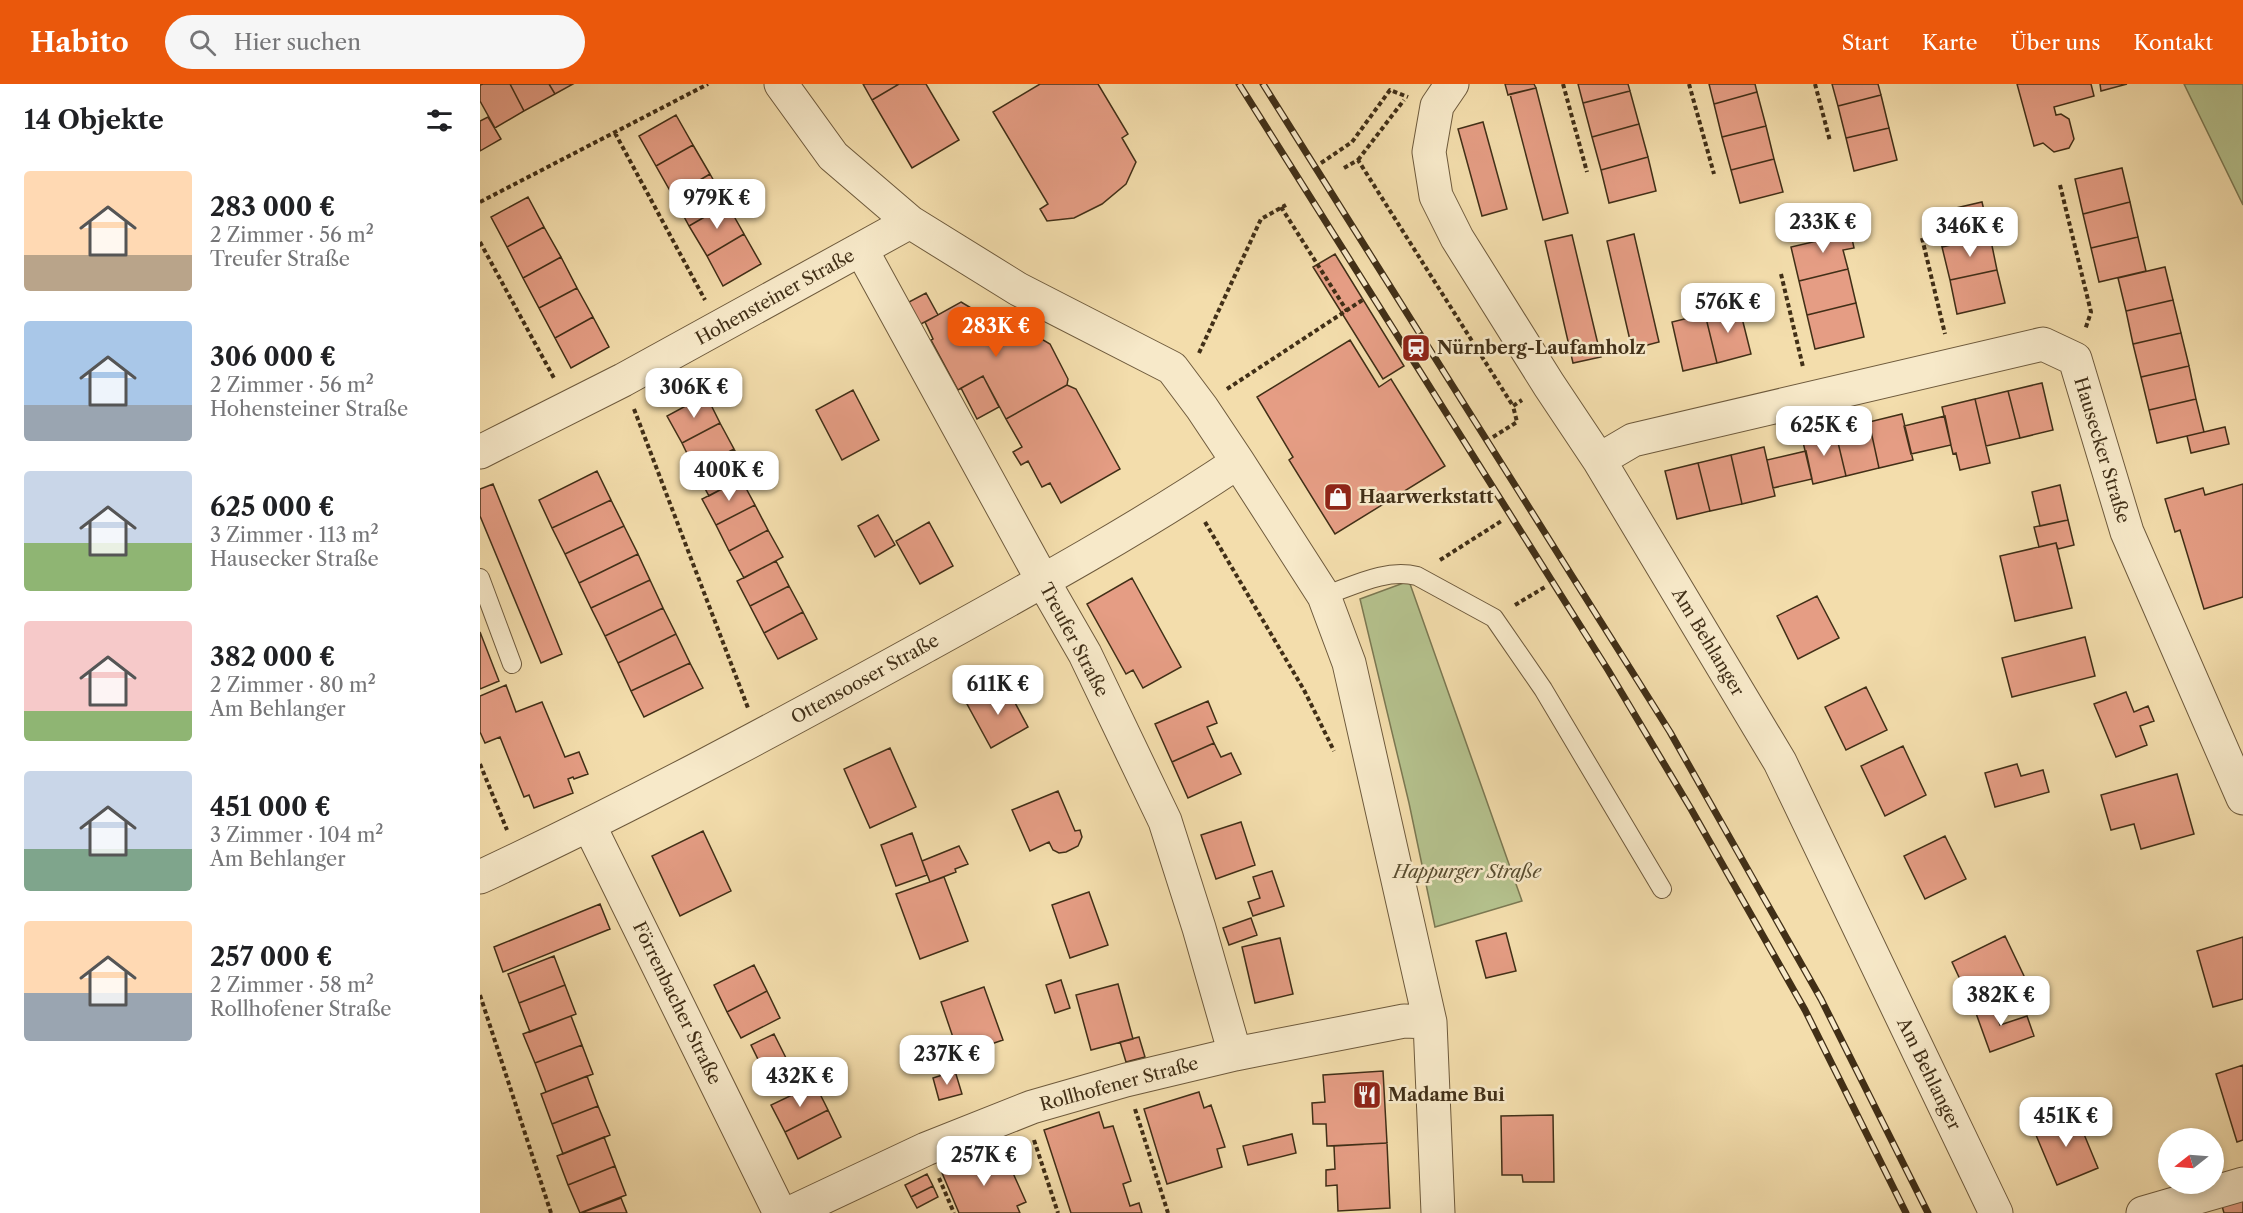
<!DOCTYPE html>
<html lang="de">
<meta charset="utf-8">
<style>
body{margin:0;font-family:"Libre Caslon Text",serif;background:#f6f6f6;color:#202124;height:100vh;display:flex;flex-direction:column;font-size:22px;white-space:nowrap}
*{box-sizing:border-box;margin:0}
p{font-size:20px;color:#757577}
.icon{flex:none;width:33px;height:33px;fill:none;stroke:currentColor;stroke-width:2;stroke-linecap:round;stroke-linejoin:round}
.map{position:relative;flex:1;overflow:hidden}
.side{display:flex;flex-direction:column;background:#fff;width:480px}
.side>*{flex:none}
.needle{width:39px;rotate:253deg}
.controls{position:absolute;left:1678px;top:1044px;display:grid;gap:12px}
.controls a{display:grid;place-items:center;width:66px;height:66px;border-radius:50%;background:#fff;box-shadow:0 3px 9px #0003;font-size:30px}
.price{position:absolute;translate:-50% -51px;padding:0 14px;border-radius:12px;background:#fff;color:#222;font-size:20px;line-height:39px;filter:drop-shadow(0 2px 3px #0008)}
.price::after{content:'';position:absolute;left:50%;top:36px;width:18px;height:14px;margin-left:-9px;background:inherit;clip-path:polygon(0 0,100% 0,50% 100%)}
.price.on{background:#ea580c;color:#fff}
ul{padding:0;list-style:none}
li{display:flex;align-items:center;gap:18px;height:150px;padding:0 24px}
li span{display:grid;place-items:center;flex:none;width:168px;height:120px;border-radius:6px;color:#555}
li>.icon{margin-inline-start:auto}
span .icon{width:72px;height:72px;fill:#fffc;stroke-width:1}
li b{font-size:26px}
h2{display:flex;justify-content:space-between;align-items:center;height:72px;padding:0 24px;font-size:26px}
header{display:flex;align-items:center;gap:36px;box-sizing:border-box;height:84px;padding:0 30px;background:#ea580c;color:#fff}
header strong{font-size:28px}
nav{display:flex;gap:33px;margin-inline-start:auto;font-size:21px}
.search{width:420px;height:54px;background:#f6f6f6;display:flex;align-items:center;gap:15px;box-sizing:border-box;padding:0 21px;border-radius:33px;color:#757577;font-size:22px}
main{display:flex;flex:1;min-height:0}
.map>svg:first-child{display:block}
.green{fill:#b5c28e;stroke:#7b7852;stroke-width:1.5}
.building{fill:#e59d84;stroke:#412f17;stroke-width:1.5}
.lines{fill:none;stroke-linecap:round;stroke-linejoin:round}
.lane-casing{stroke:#6e5a3c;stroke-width:20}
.street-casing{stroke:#6e5a3c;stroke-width:35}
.path{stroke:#412f17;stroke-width:4;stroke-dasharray:4.5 3;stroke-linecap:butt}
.lane{stroke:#f7e9c9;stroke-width:18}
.street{stroke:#f7e9c9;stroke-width:33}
.rail-casing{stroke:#412f17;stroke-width:7}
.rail{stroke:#f7e9c9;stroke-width:4.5;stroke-dasharray:14;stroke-linecap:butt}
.labels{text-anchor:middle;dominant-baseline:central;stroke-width:5;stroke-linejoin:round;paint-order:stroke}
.street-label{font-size:18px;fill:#412f17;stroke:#f7e9c9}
.poi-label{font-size:18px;font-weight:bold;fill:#412f17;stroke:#f7e9c9;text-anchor:start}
.park-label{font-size:18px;font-style:italic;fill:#584c2f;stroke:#f7e9c9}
</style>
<header>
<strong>Habito</strong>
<div class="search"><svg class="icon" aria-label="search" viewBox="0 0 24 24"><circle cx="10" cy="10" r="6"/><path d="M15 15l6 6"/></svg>Hier suchen</div>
<nav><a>Start</a><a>Karte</a><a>Über uns</a><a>Kontakt</a></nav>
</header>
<main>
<section class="side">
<h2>14 Objekte<svg class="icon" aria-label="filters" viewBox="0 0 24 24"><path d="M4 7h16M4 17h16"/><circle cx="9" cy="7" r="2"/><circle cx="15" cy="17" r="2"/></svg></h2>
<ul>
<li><span style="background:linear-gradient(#ffd9b3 70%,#b9a48a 0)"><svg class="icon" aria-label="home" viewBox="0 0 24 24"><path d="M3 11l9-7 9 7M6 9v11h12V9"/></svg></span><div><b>283 000 €</b><p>2 Zimmer · 56 m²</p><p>Treufer Straße</p></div></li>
<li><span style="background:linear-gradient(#a9c7e8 70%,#9aa5b1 0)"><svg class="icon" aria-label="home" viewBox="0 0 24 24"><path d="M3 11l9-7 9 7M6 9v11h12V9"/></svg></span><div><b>306 000 €</b><p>2 Zimmer · 56 m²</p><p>Hohensteiner Straße</p></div></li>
<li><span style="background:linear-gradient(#c9d6e8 60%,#8fb573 0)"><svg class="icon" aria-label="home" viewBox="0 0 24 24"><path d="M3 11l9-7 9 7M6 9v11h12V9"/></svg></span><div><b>625 000 €</b><p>3 Zimmer · 113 m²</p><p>Hausecker Straße</p></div></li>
<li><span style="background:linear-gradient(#f6c9c9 75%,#8fb573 0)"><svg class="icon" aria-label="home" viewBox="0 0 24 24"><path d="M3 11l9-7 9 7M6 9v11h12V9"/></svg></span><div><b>382 000 €</b><p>2 Zimmer · 80 m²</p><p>Am Behlanger</p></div></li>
<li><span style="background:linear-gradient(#c9d6e8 65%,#7fa58c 0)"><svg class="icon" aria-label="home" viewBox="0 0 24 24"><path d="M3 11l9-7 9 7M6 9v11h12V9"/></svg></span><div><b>451 000 €</b><p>3 Zimmer · 104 m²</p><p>Am Behlanger</p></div></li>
<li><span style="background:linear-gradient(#ffd9b3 60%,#9aa5b1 0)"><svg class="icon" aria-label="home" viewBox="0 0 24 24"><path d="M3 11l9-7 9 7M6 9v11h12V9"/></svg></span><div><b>257 000 €</b><p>2 Zimmer · 58 m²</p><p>Rollhofener Straße</p></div></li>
</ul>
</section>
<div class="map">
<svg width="1763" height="1129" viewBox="0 0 1763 1129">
<rect width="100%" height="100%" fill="#f3ddac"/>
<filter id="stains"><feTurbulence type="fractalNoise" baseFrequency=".00333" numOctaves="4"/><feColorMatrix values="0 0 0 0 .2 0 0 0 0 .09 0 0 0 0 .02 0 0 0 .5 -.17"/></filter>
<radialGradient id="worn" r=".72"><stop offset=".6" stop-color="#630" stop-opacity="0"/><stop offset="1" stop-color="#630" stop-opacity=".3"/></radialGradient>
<path class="green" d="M1704,0H1763V121Z
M929,497L1042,817L955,843L929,719L880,515Z"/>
<path class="building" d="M3,0H30L44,27L15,44L0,17V1Z
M30,0H69L75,10L44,27Z
M69,0H93L75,10Z
M383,0H419L392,16Z
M419,0H446L479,56L432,84L392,16Z
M560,0H618L648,50L642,54L656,78L646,100L622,120L594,134L567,137L560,125L568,120L513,28Z
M1025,0H1054L1056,4L1028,11Z
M1098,0H1148L1150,7L1103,19Z
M1229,0H1275L1277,8L1234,20Z
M1352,0H1398L1401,11L1358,22Z
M1537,0H1611L1614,12L1574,23L1576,31L1581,30L1589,35L1594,55L1589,64L1574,68L1563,59L1554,62Z
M1620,0H1647L1621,7Z
M1056,4L1088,129L1063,136L1030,10Z
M1150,7L1159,40L1112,53L1103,19Z
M1277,8L1286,42L1242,53L1234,20Z
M1401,11L1409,44L1366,54L1358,22Z
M196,31L213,61L176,82L159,52Z
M8,33L21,55L0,67V37Z
M1003,38L1027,125L1002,132L978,45Z
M1159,40L1168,73L1121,86L1112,53Z
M1286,42L1294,75L1251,86L1242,53Z
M1409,44L1417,76L1374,87L1366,54Z
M213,61L230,90L193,112L176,82Z
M1168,73L1176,107L1129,119L1121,86Z
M1294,75L1303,108L1260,119L1251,86Z
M1642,84L1650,118L1603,130L1595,95Z
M230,90L247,120L209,142L193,112Z
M48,113L64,143L27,163L11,133Z
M1502,118L1510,152L1462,163L1454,129Z
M1650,118L1658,153L1611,164L1603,130Z
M247,120L264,150L227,172L209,142Z
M1362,140L1370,145L1374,164L1363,166L1368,185L1319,197L1311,163L1350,154L1347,143Z
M64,143L81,173L43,194L27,163Z
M264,150L281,180L243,202L227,172Z
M1154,150L1179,258L1152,265L1127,157Z
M1092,151L1121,273L1093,279L1065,157Z
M1510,152L1517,186L1470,196L1462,163Z
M1658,153L1666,187L1619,198L1611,164Z
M855,170L924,282L903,295L833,183Z
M81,173L97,204L59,224L43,194Z
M1685,183L1693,216L1646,227L1638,194Z
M1368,185L1376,219L1327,231L1319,197Z
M1517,186L1525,219L1477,230L1470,196Z
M97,204L113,233L75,254L59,224Z
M446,209L458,231L439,241L427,219Z
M1693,216L1701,249L1653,260L1646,227Z
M481,218L538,252L543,244L570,260L588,295L587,301L526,335L503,292L478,306L451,256L453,255L445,238Z
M1376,219L1384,253L1335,265L1327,231Z
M1259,222L1271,270L1237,279L1225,230Z
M1225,230L1237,279L1203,287L1192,238Z
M113,233L129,263L91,284L75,254Z
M1701,249L1709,282L1661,293L1653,260Z
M870,256L899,303L911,295L965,382L855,450L809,376L813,373L777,313Z
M1709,282L1716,315L1669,326L1661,293Z
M503,292L519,323L497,335L481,304Z
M1562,299L1573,346L1540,354L1528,307Z
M587,301L596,305L640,385L581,419L570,399L562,403L548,377L541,381L533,368L542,363L526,335Z
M373,306L399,356L362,376L336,326Z
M1528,307L1540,354L1506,362L1495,315Z
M226,311L240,339L202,359L187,332Z
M1495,315L1510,379L1480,386L1476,369L1473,370L1462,323Z
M1716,315L1724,348L1677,359L1669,326Z
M1422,330L1433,376L1399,384L1389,338Z
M1465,332L1471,361L1431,370L1424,342Z
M1389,338L1399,384L1366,392L1355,346Z
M240,339L254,365L215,386L202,359Z
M1745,343L1749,360L1711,369L1707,352Z
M1355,346L1366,392L1333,400L1322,354Z
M1284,363L1295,412L1262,420L1251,371Z
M254,365L268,391L229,412L215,386Z
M1326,367L1332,395L1293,404L1287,376Z
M1251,371L1262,420L1230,427L1218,379Z
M1218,379L1230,427L1197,435L1185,387Z
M117,387L131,416L72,444L59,416Z
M261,395L275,421L236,441L222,415Z
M13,400L82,570L61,579L0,432V405Z
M1763,400V513L1724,525L1700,446L1695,448L1685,415L1723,404L1725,411Z
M1580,401L1588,436L1560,442L1552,408Z
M131,416L144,442L85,470L72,444Z
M275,421L288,446L249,467L236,441Z
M398,431L415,461L395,473L378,442Z
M1588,436L1594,461L1578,465L1576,459L1559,463L1554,443Z
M449,438L473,482L440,500L416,457Z
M144,442L158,470L99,499L85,470Z
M288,446L303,473L264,494L249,467Z
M1576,459L1592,524L1535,537L1520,472Z
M158,470L170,496L111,524L99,499Z
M296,477L309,502L270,522L257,497Z
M652,494L701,583L663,604L653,586L646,590L607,520Z
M170,496L183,524L125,552L111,524Z
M309,502L323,528L284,549L270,522Z
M1337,512L1359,554L1318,575L1297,532Z
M183,524L196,550L138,579L125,552Z
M323,528L337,555L298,575L284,549Z
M0,548L19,597L0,605Z
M196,550L210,579L151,607L138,579Z
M1605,553L1615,592L1532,613L1522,574Z
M210,579L223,604L164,633L151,607Z
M525,600L548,643L511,664L487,620Z
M26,601L36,628L62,618L85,673L99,668L108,690L94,695L93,693L88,695L93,709L54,724L49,711L44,713L20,653L5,659L0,648V612Z
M1386,603L1407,646L1366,666L1345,623Z
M1646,608L1654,628L1668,622L1674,637L1660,642L1667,661L1636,673L1614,620Z
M728,617L737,639L727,643L734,659L692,678L675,640Z
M734,659L741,673L751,669L761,690L708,714L692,678Z
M1423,662L1446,711L1405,732L1381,682Z
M410,664L436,723L390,744L364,685Z
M1537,680L1541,692L1563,686L1569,708L1515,723L1505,689Z
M1697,690L1714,750L1661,765L1654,740L1631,746L1621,711Z
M578,707L595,747L600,746L602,753L598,762L586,768L579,769L573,766L569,758L550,767L532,726Z
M761,738L775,781L736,795L721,751Z
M223,747L251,807L200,832L172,772Z
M432,749L447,791L416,802L401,761Z
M1465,752L1486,795L1445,815L1424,772Z
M479,762L488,780L475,785L476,788L450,798L442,777Z
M792,787L804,822L773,832L768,818L780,814L773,793Z
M464,793L488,857L440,875L416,810Z
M609,808L628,861L590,874L572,821Z
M120,820L130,845L23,888L14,863Z
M771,834L777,851L749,861L743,844Z
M1026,849L1036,887L1006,894L996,857Z
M1525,852L1544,892L1490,917L1472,878Z
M1763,853V915L1733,923L1717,867Z
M800,854L813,910L775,919L762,863Z
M74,872L85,901L39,919L28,890Z
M274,881L287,907L247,928L234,901Z
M581,896L590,924L575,929L566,901Z
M638,900L653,955L611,966L596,911Z
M85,901L96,930L50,948L39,919Z
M504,903L523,956L479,971L461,918Z
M287,907L300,934L261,954L247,928Z
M1511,915L1520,941L1547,932L1554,952L1510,968L1493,921Z
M91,932L102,961L55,979L43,950Z
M294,950L317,996L294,1008L271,961Z
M659,953L665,973L646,978L640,958Z
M102,961L113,990L66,1008L55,979Z
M1763,981V1056L1757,1058L1736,990Z
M475,987L482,1010L459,1016L453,994Z
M903,987L907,1059L847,1062L846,1040H833L832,1019L845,1018L843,991Z
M107,992L118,1022L72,1040L61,1010Z
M335,1000L348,1026L305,1048L291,1021Z
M719,1008L724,1024L731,1021L745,1063L737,1065L742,1083L687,1100L664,1025Z
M118,1022L130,1051L83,1070L72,1040Z
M348,1026L361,1053L318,1075L305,1048Z
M1594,1026L1618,1084L1577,1101L1553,1044Z
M619,1028L624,1044L633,1042L651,1097L643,1100L650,1122L659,1119L662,1129H591L564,1046Z
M1073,1031L1074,1098H1043L1042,1091H1022L1021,1032Z
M812,1050L816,1069L768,1081L763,1062Z
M124,1053L135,1082L88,1101L77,1072Z
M907,1059L910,1124L858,1127L857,1101L846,1102V1086L855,1085L854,1062Z
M513,1066L519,1082L528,1078L546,1118L537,1122L540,1129H479L462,1089Z
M135,1082L146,1111L100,1129L88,1101Z
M447,1090L453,1102L431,1113L425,1101Z
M453,1102L458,1113L437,1124L431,1113Z
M141,1114L147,1129H101Z
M1763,1116V1129H1744L1742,1122Z"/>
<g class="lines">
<g class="lane-casing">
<path id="lane" d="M0,494L32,580
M844,512C873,502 906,484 937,492L1014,534L1063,605L1182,805"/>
</g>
<g class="street-casing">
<path id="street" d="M301,0L353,72L430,138L538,205L692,284L722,324L758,378L844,512L869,579L950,938L958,1129
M972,0L957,22L949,68L956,112L977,154L1069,301L1119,376L1300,678L1516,1129
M381,165L563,497L605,570L685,737L719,844L755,970
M0,368L143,296L430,138
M1119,376L1153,356L1563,260L1595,275L1647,448L1763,714
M109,741L300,1129
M0,793C150,723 297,644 442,564C549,505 657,446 758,378
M310,1129L446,1065L552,1023L646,996L755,970L924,937L950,938
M1663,1129L1763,1100"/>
</g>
<path class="path" d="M1083,0L1107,88
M1209,0L1234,90
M1335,0L1350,57
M135,49L225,216
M878,76L924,16
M841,79L872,58L910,6L928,13
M864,84L878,76L1033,322
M1580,101L1611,228L1605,246
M0,118L228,0
M801,123L867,227
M1442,154L1465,250
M0,158L75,296
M1301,190L1323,283
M719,269L781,135L806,121
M747,305L884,215
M154,325L268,624
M1013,353L1037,338L1033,322L1042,316
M725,438L824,606L854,667
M960,476L1023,436
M1035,521L1065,503
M0,680L27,746
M0,911L71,1129
M655,1025L688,1129
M554,1056L578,1129
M459,1094L474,1129"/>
<use href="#lane" class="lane"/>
<use href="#street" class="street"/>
<g class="rail-casing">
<path id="rail" d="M759,0L1128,586L1211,725L1325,926L1426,1129
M783,0L1190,648L1341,915L1448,1129"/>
</g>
<use href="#rail" class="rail"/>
</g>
<defs>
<g id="station-square" transform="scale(1.5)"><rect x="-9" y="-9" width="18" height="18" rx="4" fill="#8f2418" stroke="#f7e9c9"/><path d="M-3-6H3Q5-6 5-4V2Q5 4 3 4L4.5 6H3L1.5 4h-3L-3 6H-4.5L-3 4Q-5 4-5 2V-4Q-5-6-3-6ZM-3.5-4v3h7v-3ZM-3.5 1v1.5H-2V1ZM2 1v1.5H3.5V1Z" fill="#fff"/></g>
<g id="shop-square" transform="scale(1.5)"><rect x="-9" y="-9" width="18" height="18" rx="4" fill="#8f2418" stroke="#f7e9c9"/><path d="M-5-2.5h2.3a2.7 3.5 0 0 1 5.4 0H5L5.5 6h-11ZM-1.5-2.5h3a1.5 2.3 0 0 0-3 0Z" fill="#fff"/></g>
<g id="restaurant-square" transform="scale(1.5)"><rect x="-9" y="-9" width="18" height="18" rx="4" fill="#8f2418" stroke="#f7e9c9"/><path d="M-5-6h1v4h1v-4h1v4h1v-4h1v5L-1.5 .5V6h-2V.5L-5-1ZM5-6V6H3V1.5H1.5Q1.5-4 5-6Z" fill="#fff"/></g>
</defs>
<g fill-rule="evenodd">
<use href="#station-square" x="936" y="264"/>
<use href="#shop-square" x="858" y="413"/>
<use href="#restaurant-square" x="887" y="1011"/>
</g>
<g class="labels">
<g class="street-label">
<text transform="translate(295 213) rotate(-29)">Hohensteiner Straße</text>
<text transform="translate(1622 366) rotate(73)">Hausecker Straße</text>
<text transform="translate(594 556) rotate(62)">Treufer Straße</text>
<text transform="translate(1228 558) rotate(59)">Am Behlanger</text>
<text transform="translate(385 595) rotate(-29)">Ottensooser Straße</text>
<text transform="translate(197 919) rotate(64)">Förrenbacher Straße</text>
<text transform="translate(1449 990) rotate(64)">Am Behlanger</text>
<text transform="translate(639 1000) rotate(-15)">Rollhofener Straße</text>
</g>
<g class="poi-label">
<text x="957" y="264">Nürnberg-Laufamholz</text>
<text x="879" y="413">Haarwerkstatt</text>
<text x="908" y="1011">Madame Bui</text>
</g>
<g class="park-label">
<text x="987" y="788">Happurger Straße</text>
</g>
</g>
<rect width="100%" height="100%" filter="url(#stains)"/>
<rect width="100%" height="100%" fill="url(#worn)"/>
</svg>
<div class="controls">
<a><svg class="needle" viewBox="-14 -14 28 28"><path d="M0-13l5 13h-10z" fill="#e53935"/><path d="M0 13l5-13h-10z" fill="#757577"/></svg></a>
</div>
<b class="price" style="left:237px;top:146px">979K €</b>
<b class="price" style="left:1343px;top:170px">233K €</b>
<b class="price" style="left:1490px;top:174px">346K €</b>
<b class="price" style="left:1248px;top:250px">576K €</b>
<b class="price on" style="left:516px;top:274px">283K €</b>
<b class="price" style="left:214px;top:335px">306K €</b>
<b class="price" style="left:1344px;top:373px">625K €</b>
<b class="price" style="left:249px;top:418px">400K €</b>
<b class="price" style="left:518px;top:632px">611K €</b>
<b class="price" style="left:1521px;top:943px">382K €</b>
<b class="price" style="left:467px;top:1002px">237K €</b>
<b class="price" style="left:320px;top:1024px">432K €</b>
<b class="price" style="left:1586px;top:1064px">451K €</b>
<b class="price" style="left:504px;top:1103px">257K €</b>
</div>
</main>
